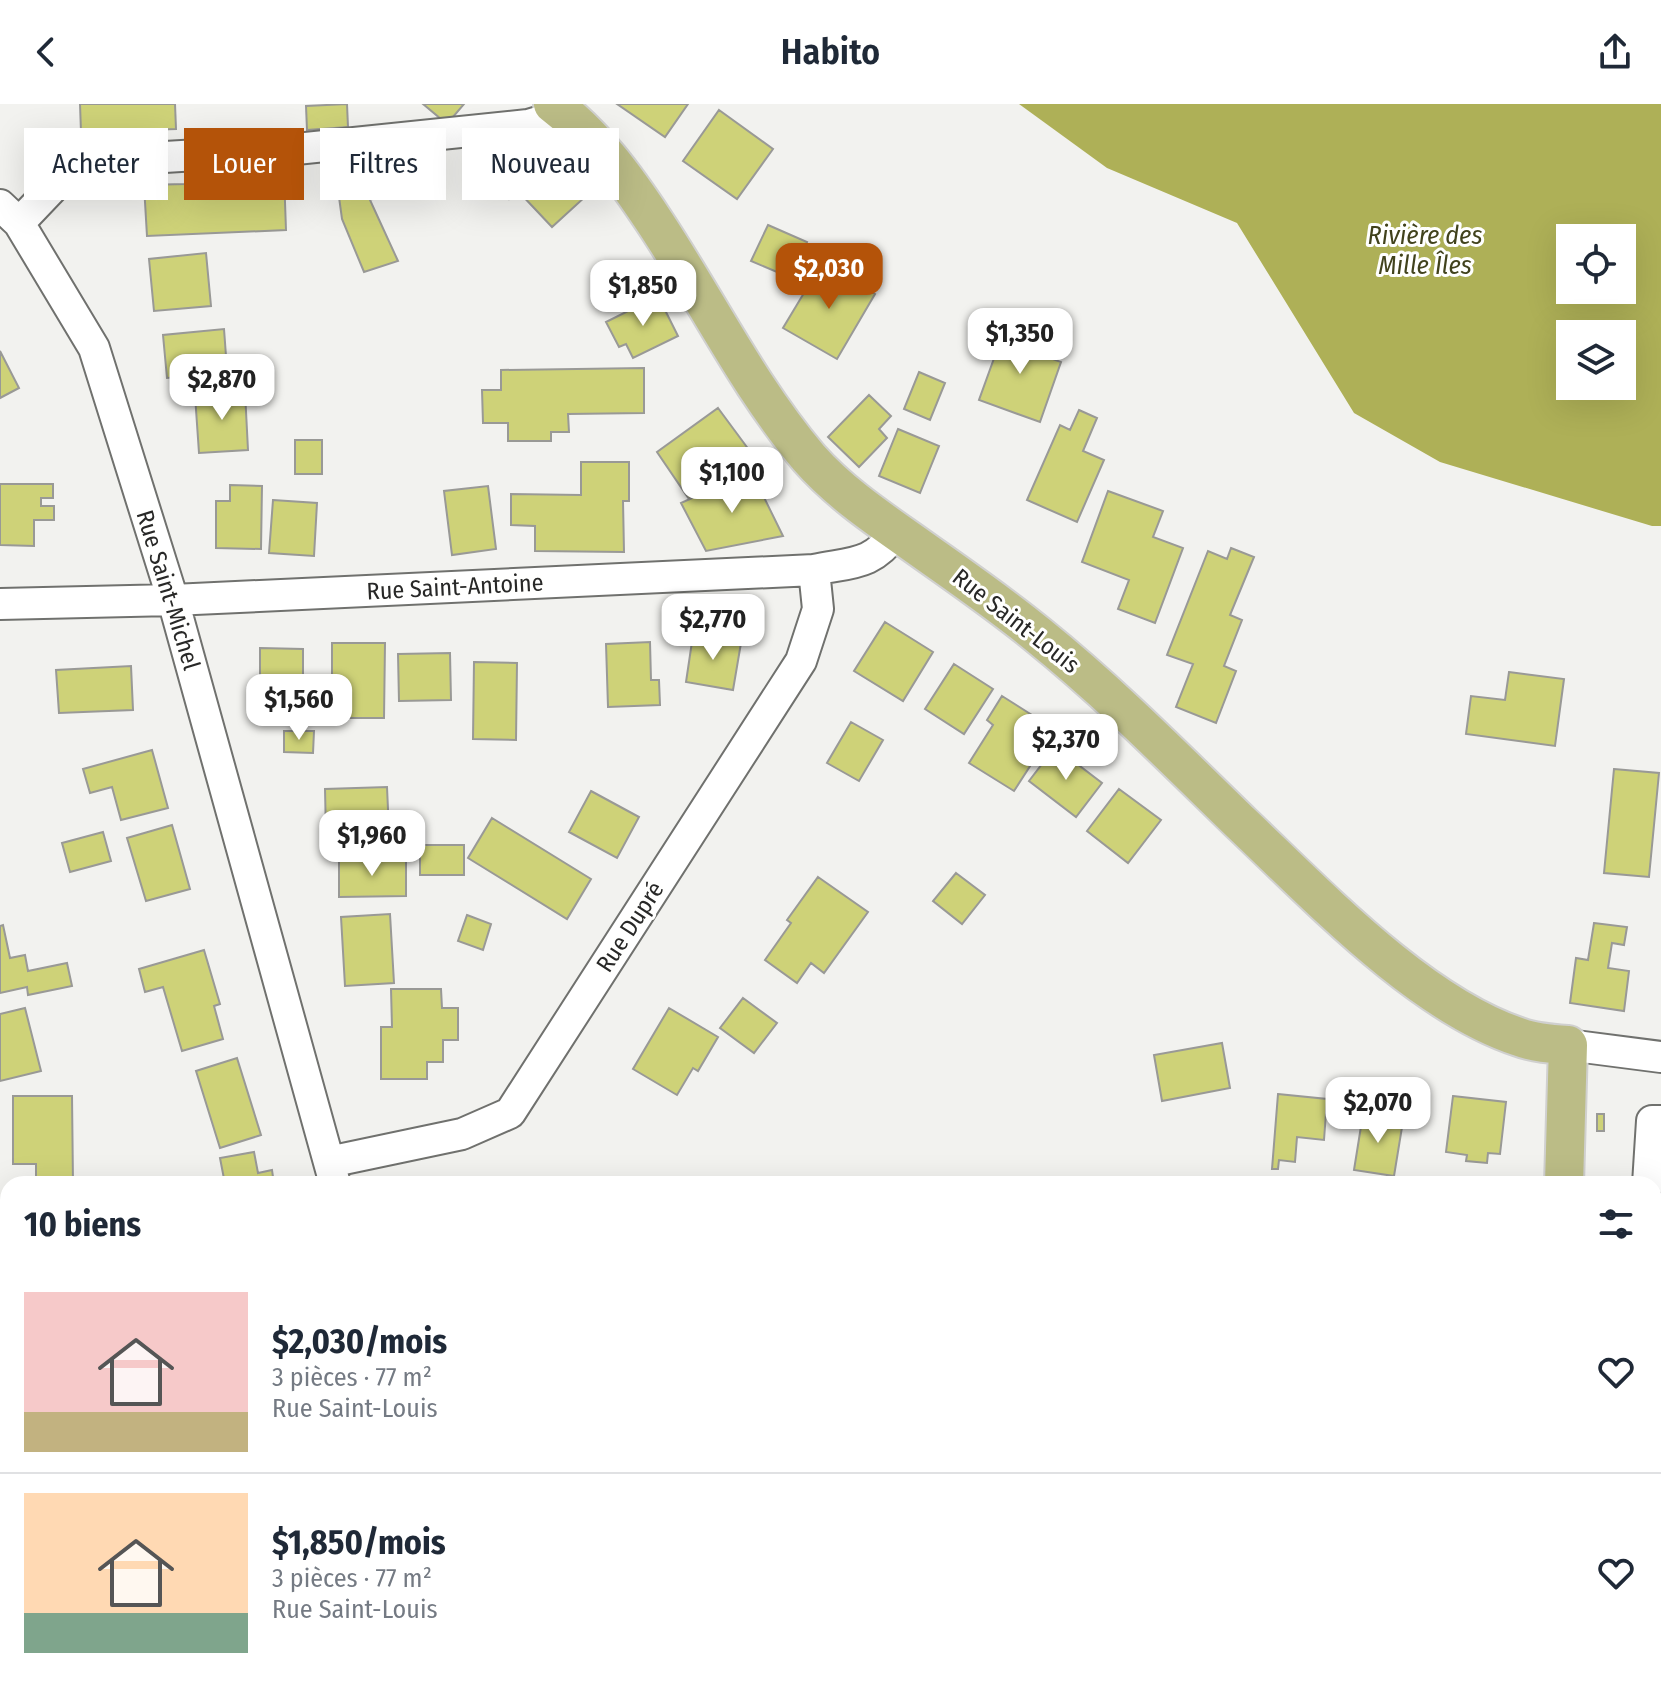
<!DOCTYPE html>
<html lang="fr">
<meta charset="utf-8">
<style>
body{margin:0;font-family:"Fira Sans Condensed",sans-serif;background:#f2f2f3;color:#1f2937;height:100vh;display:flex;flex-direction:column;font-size:30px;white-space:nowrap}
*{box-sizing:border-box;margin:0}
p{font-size:26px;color:#747a83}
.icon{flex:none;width:44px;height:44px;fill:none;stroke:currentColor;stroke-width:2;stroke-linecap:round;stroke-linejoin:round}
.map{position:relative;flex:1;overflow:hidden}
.sheet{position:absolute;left:0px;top:1072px;width:1662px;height:514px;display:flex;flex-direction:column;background:#fff;border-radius:24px 24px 0 0;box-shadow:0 8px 32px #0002}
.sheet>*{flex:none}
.top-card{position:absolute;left:24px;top:24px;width:800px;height:72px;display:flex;gap:16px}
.fabs{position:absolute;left:1556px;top:120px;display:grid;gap:16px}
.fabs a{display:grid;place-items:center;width:80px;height:80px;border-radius:0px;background:#fff;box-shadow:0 8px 32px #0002;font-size:40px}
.price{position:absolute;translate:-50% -68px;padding:0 18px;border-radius:16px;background:#fff;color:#222;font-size:26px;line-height:52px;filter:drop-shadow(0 2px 4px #0008)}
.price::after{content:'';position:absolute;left:50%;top:48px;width:24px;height:18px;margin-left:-12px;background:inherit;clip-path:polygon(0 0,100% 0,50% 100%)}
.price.current{background:#b45309;color:#fff}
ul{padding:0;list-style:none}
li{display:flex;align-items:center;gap:24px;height:200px;padding:0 24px}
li+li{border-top:2px solid #e0e1e3}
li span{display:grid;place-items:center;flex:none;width:224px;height:160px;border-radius:0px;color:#555}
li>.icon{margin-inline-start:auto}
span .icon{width:96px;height:96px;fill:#fffc;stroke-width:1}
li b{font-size:34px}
h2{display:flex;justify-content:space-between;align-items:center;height:96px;padding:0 24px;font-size:34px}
.pill{padding:0 28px;border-radius:0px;background:#fff;box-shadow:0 8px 32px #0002;font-size:28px;line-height:72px}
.pill.current{background:#b45309;color:#fff}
header{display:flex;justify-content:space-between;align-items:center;height:104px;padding:0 24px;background:#fff;font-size:36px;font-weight:600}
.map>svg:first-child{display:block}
.water{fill:#aeb057;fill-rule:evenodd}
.building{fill:#ced278;stroke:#999996;stroke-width:2}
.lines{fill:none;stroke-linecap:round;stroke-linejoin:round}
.minor-casing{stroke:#70716e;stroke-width:34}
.major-casing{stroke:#d0d0cf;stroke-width:42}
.path{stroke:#a2a29f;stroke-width:5;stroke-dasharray:6 6;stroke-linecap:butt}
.minor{stroke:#fff;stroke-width:30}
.major{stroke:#bbbc86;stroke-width:38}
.labels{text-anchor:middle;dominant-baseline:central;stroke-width:6;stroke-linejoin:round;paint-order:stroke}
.street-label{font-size:24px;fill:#282827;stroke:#fffffe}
.water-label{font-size:26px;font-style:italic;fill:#41421c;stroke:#fffffe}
</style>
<header><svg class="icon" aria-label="back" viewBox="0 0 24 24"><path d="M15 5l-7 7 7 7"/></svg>Habito<svg class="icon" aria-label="share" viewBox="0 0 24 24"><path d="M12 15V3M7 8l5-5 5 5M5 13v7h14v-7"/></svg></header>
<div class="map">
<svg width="1661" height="1585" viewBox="0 0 1661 1585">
<rect width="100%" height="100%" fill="#f2f2ef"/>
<path class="water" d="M1019,0H1661V422H1652L1440,358L1354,309L1237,119L1107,64ZM1570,134H1622V186H1570ZM1570,230H1622V282H1570Z"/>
<path class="building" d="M80,0H175L176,25L81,28Z
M347,0L348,23L307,26L306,2Z
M423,0H464L447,20Z
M617,0H688L665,33Z
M719,6L773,45L737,95L683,57Z
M534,37L586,92L552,123L518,87L509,95L492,77Z
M385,61L389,88L370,96L398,157L364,168L342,115L339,93L322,92V67Z
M284,70L286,126L147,132L144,81L185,80V71Z
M768,121L807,138L791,174L751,157Z
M206,149L211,202L154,207L149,155Z
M822,159L875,190L837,255L783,224Z
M658,192L678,232L633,254L626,240L619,243L606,218Z
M1005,224L1044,238L1039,250L1061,258L1040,318L979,296Z
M224,225L226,252L240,251L241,268L167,274L163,231Z
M0,247L19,284L0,294Z
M644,264V309L568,310L569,328H551V337H508V319H483L482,286H501V266Z
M919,268L945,279L930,316L904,305Z
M245,288L248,346L199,349L195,291Z
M869,291L891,312L879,325L887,334L859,363L828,333Z
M718,304L752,350L689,395L657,348Z
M1079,306L1097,314L1083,347L1104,356L1077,418L1027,396L1060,321L1070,326Z
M898,325L939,342L920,389L879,372Z
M295,336H322V370H295Z
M581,358H629V397H623L624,448L535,447V422L511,421V390L581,391Z
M751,367L783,432L706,447L681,399Z
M0,380H53V394H41V402H54V416H34V442L0,441Z
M230,381L262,382L261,445L216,444V397H230Z
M488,382L496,445L452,451L444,387Z
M1108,387L1163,407L1153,433L1183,444L1155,519L1118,505L1129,476L1082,458Z
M273,396L317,399L314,452L269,449Z
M1231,444L1254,453L1230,511L1242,516L1224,562L1236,567L1216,619L1176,603L1193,560L1167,551L1208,447L1227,455Z
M885,518L933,548L903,597L854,567Z
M693,531L741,539L733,586L686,578Z
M650,538L651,576H659L660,601L608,603L606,540Z
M332,539H385L384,614H332Z
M260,544L303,545V599L260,598Z
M450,549L451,596L399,597L398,550Z
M474,558L517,559L516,636L473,635Z
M954,560L993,585L964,630L925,605Z
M131,562L133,606L59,609L56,566Z
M1509,568L1564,575L1555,642L1466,630L1471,592L1505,596Z
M1002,592L1054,625L1014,687L969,659L993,621L987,616Z
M851,618L883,636L859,677L827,659Z
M284,627H314L313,649L284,648Z
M1055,643L1102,679L1076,713L1029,677Z
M152,646L168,704L121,716L112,683L90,689L83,665Z
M1614,665L1659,669L1649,773L1604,769Z
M387,683L389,728L326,730L325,685Z
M1119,685L1161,716L1128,759L1087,727Z
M591,687L639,713L617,754L569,728Z
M492,714L591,775L567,815L468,754Z
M172,721L190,785L146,797L127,734Z
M103,728L111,757L70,768L62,739Z
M420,741H464V771H420Z
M406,754V792L339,793V755Z
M956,769L985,791L962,820L933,797Z
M818,773L868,808L824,869L811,859L797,879L765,856L791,819L787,816Z
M390,810L394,879L345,882L341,813Z
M467,811L491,820L483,846L458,837Z
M1594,819L1627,823L1624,841L1612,839L1608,864L1629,867L1624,907L1570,899L1576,854L1588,856Z
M3,821L10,854L25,851L28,867L67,859L72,882L28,891L27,883L0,889V822Z
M204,846L220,900L214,902L223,935L182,947L163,883L145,888L139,865Z
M391,885H441L442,904H458V936H443V958H427V975H381V923H392Z
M743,894L777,919L754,949L720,924Z
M25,904L41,967L0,977V910Z
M669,904L718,933L698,967L693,964L677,991L633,965Z
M1222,939L1230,984L1162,997L1154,951Z
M237,954L261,1031L220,1044L196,967Z
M1278,990L1327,995L1324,1036L1297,1033L1295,1058L1279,1056L1278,1065H1272Z
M13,992H72L73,1080H36V1060H13Z
M1453,992L1506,998L1500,1050L1488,1049L1487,1059L1466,1057L1467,1051L1446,1048Z
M1363,1010L1403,1017L1394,1072L1354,1066Z
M1597,1010H1604V1027H1597Z
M254,1048L258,1069L272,1066L274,1080H225L220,1054Z
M0,1290H8V1400H0Z
M1654,1336H1661V1406H1654V1412Z"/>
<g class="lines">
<g class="minor-casing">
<path id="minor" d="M0,101L19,119L94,244L173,496L335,1080
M19,119L60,76L84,63L115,56L296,45L528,21L548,15L557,3
M0,500L173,496L814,466C852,458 872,462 896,428
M1568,941L1661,953
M329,1058L462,1030L510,1009L801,557L818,505L814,466
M1648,1080L1652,1017H1661
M1654,1193L1661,1194
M1654,1278L1661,1279
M652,1578V1585
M32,1585V1578
M1135,1585L1136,1578
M1318,1585V1578
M1402,1585V1578"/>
</g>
<g class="major-casing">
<path id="major" d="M553,0C595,32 625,73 654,117C706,195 748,282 809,354C839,388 876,413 913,439C955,469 998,498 1038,531C1110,589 1175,655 1241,719C1317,791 1419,900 1519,933C1535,939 1552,940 1568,941L1564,1080
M0,1492L8,1491
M1654,1510L1661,1511
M0,1539H8
M1654,1565L1661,1566
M1539,1585V1578
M1583,1585L1584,1578"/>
</g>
<path class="path" d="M1654,1323L1661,1324
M1654,1449L1661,1448"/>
<use href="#minor" class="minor"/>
<use href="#major" class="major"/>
</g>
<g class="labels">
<g class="street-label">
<text transform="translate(455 483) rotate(-3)">Rue Saint-Antoine</text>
<text transform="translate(168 486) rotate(73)">Rue Saint-Michel</text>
<text transform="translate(1016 517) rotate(38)">Rue Saint-Louis</text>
<text transform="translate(630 823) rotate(-57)">Rue Dupré</text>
</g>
<g class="water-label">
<text x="1425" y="131">Rivière des<tspan x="1425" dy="30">Mille Îles</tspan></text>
</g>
</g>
</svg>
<div class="fabs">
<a><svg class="icon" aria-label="locate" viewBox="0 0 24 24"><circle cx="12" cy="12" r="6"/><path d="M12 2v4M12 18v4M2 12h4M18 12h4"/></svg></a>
<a><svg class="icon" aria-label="layers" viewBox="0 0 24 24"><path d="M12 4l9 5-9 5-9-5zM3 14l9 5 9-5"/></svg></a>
</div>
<b class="price current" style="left:829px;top:207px">$2,030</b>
<b class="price" style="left:643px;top:224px">$1,850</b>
<b class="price" style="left:1020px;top:272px">$1,350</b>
<b class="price" style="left:222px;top:318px">$2,870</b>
<b class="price" style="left:732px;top:411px">$1,100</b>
<b class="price" style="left:713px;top:558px">$2,770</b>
<b class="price" style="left:299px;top:638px">$1,560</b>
<b class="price" style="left:1066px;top:678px">$2,370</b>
<b class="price" style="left:372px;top:774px">$1,960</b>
<b class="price" style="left:1378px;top:1041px">$2,070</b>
<div class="top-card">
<a class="pill">Acheter</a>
<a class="pill current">Louer</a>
<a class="pill">Filtres</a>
<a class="pill">Nouveau</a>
</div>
<section class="sheet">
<h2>10 biens<svg class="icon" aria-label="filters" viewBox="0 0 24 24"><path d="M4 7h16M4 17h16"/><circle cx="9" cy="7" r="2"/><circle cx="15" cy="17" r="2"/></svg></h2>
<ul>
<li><span style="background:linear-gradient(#f6c9c9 75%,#c2b280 0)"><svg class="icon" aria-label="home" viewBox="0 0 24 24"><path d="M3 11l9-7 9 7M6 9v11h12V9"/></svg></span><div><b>$2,030/mois</b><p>3 pièces · 77 m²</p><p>Rue Saint-Louis</p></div><svg class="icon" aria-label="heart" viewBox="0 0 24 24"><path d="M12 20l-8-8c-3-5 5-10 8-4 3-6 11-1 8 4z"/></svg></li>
<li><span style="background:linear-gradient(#ffd9b3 75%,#7fa58c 0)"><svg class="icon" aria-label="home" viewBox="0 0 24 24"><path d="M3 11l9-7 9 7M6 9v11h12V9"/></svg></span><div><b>$1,850/mois</b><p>3 pièces · 77 m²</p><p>Rue Saint-Louis</p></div><svg class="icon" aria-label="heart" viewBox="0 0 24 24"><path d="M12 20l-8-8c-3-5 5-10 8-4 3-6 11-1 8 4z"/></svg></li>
</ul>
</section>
</div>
